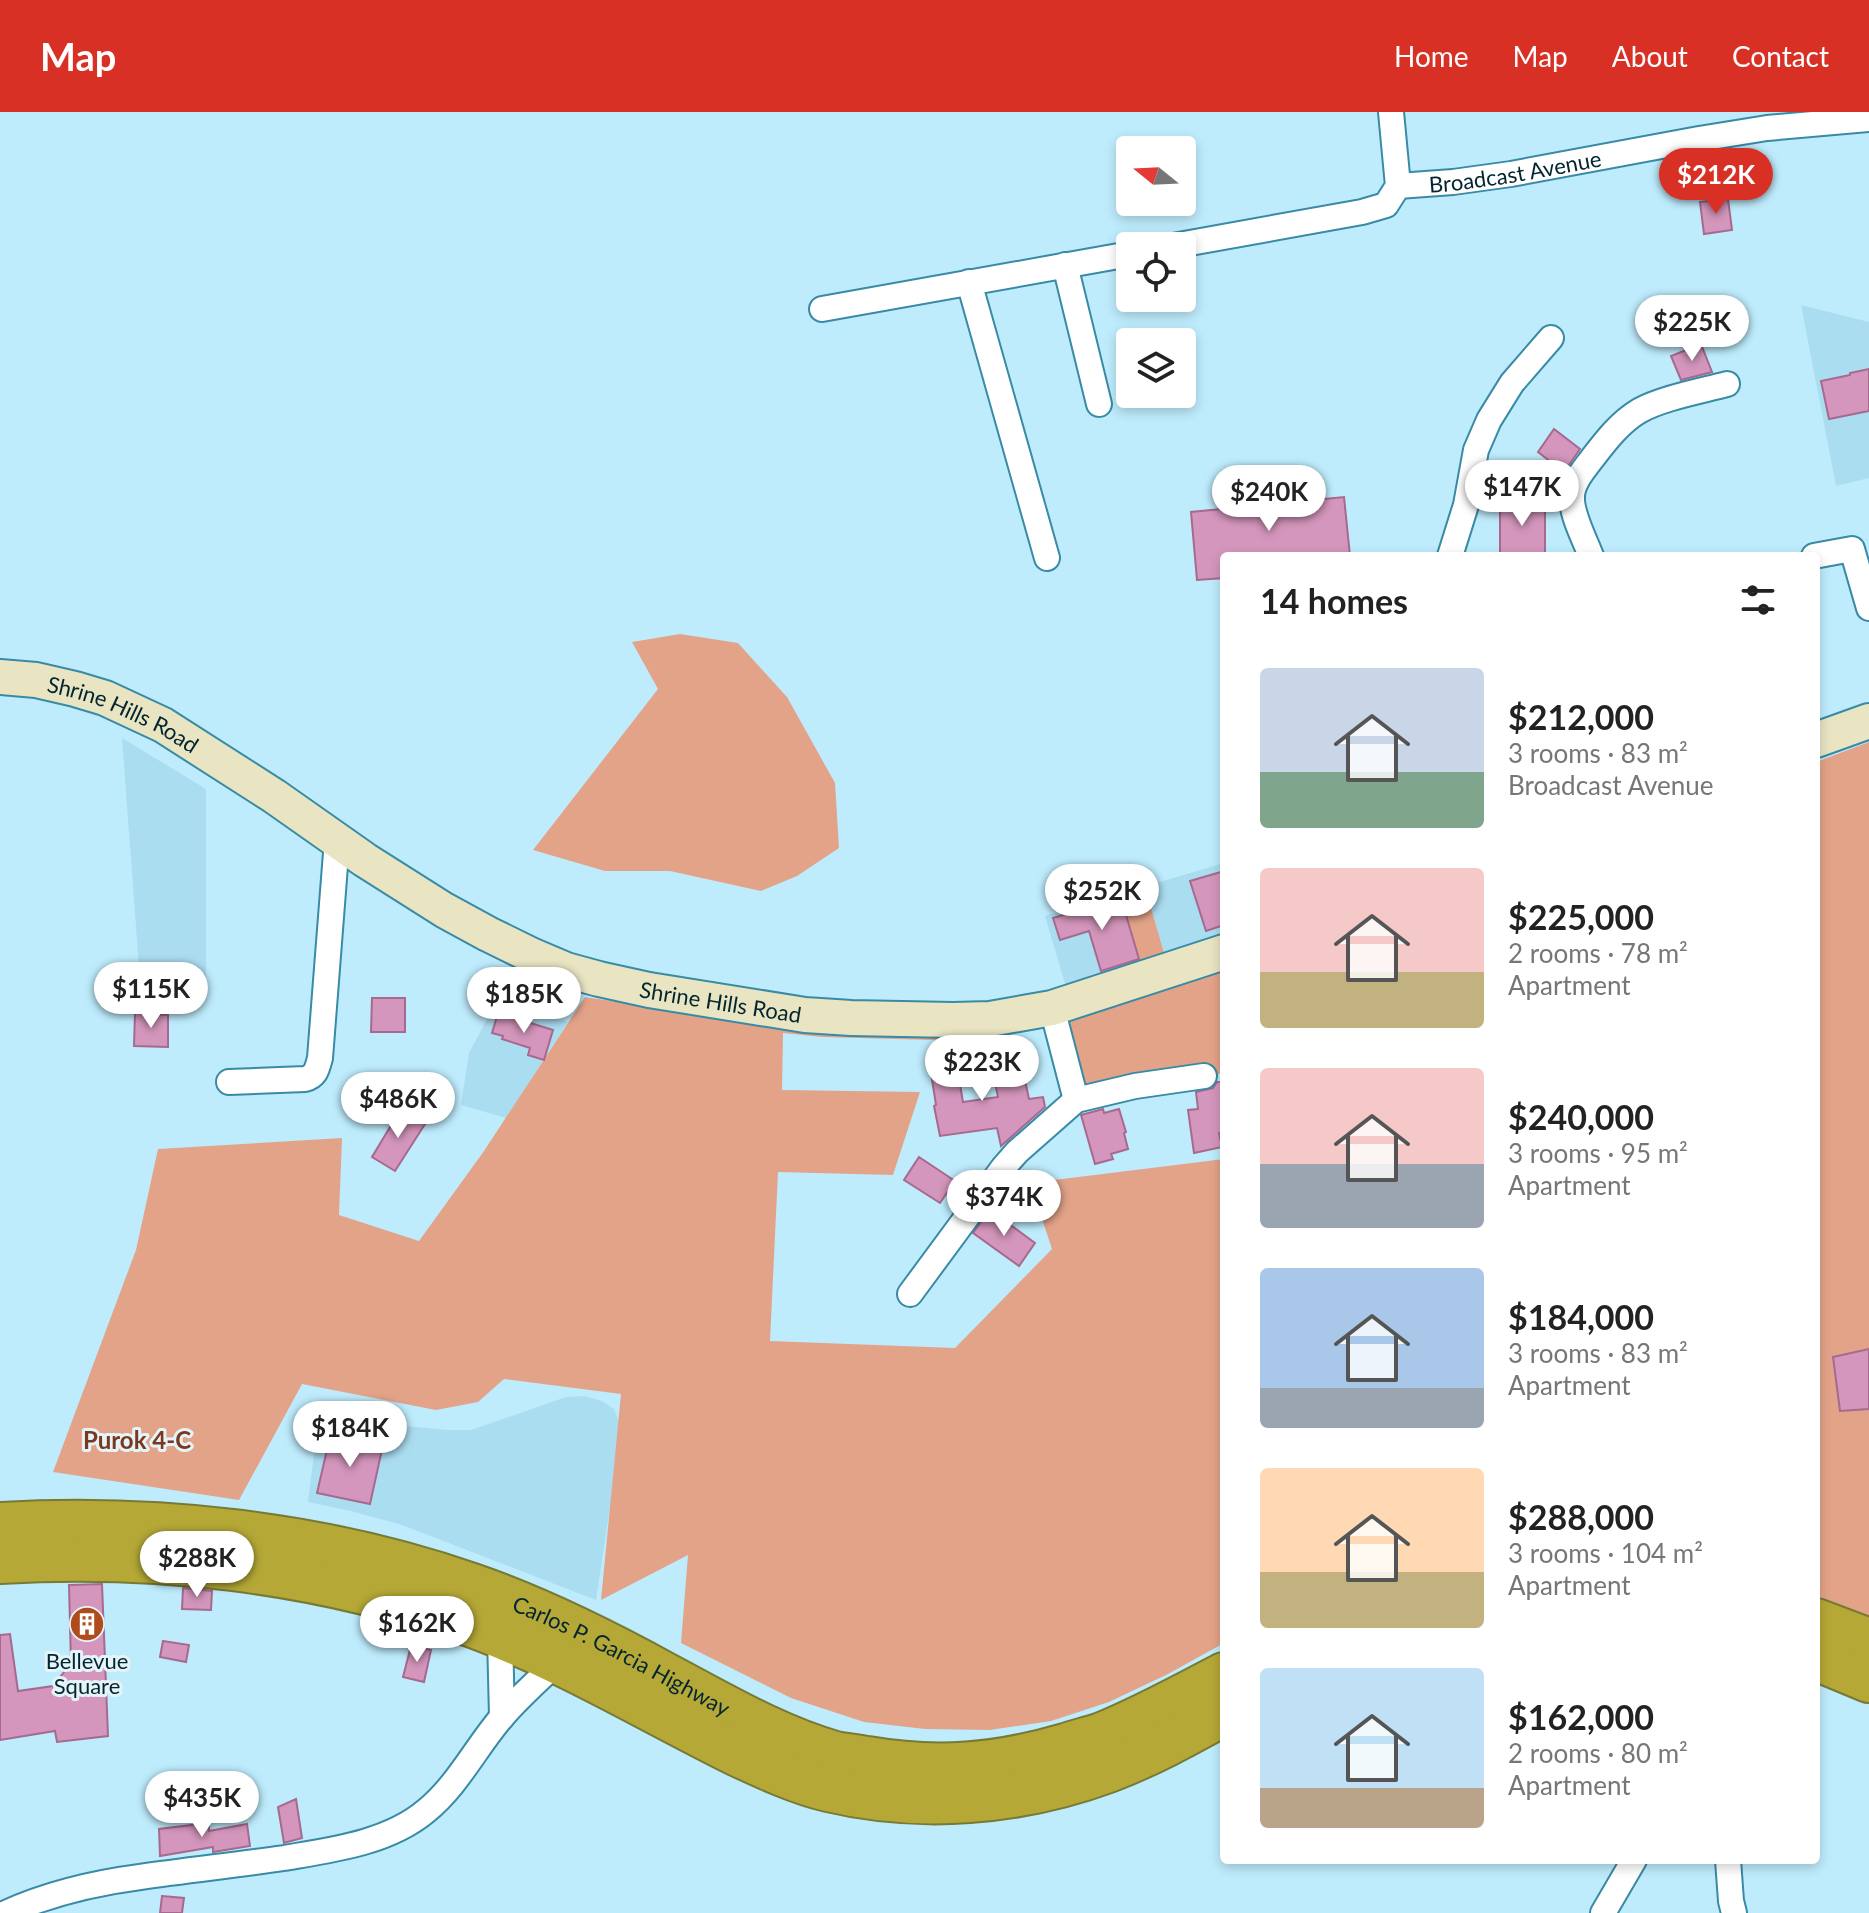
<!DOCTYPE html>
<meta charset="utf-8">
<style>
body{margin:0;font-family:Lato,sans-serif;background:#f2f2f2;color:#222;height:100vh;display:flex;flex-direction:column;font-size:30px;white-space:nowrap}
*{box-sizing:border-box;margin:0}
p{font-size:26px;color:#767676}
.icon{flex:none;width:44px;height:44px;fill:none;stroke:currentColor;stroke-width:2;stroke-linecap:round;stroke-linejoin:round}
.map{position:relative;flex:1;overflow:hidden}
.panel{position:absolute;left:1220px;top:440px;width:600px;height:1312px;display:flex;flex-direction:column;background:#fff;border-radius:8px;box-shadow:0 4px 12px #0003}
.panel>*{flex:none}
.needle{width:52px;rotate:288deg}
.buttons{position:absolute;left:1116px;top:24px;display:grid;gap:16px}
.buttons a{display:grid;place-items:center;width:80px;height:80px;border-radius:8px;background:#fff;box-shadow:0 4px 12px #0003;font-size:40px}
.price{position:absolute;translate:-50% -68px;padding:0 18px;border-radius:28px;background:#fff;color:#222;font-size:26px;line-height:52px;filter:drop-shadow(0 2px 4px #0008)}
.price::after{content:'';position:absolute;left:50%;top:48px;width:24px;height:18px;margin-left:-12px;background:inherit;clip-path:polygon(0 0,100% 0,50% 100%)}
.price.selected{background:#d93025;color:#fff}
ul{padding:0;list-style:none}
li{display:flex;align-items:center;gap:24px;height:200px;padding:0 40px}
li span{display:grid;place-items:center;flex:none;width:224px;height:160px;border-radius:8px;color:#555}
li>.icon{margin-inline-start:auto}
span .icon{width:96px;height:96px;fill:#fffc;stroke-width:1}
li b{font-size:34px}
h2{display:flex;justify-content:space-between;align-items:center;height:96px;padding:0 40px;font-size:34px}
header{display:flex;align-items:center;gap:48px;box-sizing:border-box;height:112px;padding:0 40px;background:#d93025;color:#fff}
header strong{font-size:38px}
nav{display:flex;gap:44px;margin-inline-start:auto;font-size:28px}
.map>svg:first-child{display:block}
.built{fill:#abddf1}
.green{fill:#e3a389}
.building{fill:#d496bc;stroke:#a56a8e;stroke-width:2}
.lines{fill:none;stroke-linecap:round;stroke-linejoin:round}
.street-casing{stroke:#388aa5;stroke-width:28}
.secondary-casing{stroke:#388aa5;stroke-width:38}
.highway-casing{stroke:#767a35;stroke-width:48}
.street{stroke:#fff;stroke-width:24}
.secondary{stroke:#e9e5c3;stroke-width:34}
.highway{stroke:#b5a837;stroke-width:44}
.labels{text-anchor:middle;dominant-baseline:central;stroke-width:6;stroke-linejoin:round;paint-order:stroke}
.street-label{font-size:22px;fill:#022530;stroke:#e5f4f9}
.poi-label{font-size:22px;fill:#022530;stroke:#e5f4f9}
.neighbourhood-label{font-size:24px;font-weight:bold;fill:#7a391d;stroke:#e5f4f9}
</style>
<header>
<strong>Map</strong>
<nav><a>Home</a><a>Map</a><a>About</a><a>Contact</a></nav>
</header>
<div class="map">
<svg width="1869" height="1801" viewBox="0 0 1869 1801">
<rect width="100%" height="100%" fill="#beecfd"/>
<path class="built" d="M1801,193L1869,210V366L1836,374Z
M122,626L206,677V878L140,869Z
M1224,751V827L1068,882L1045,804Z
M498,886L568,910L506,1006L461,993L469,941Z
M584,1284L602,1289L614,1297L622,1317L596,1488L402,1413L351,1399L308,1390L318,1310L346,1308L447,1318H471L566,1285Z"/>
<path class="green" d="M680,522L738,531L787,585L835,671L839,736L797,764L761,779L670,759H605L533,738L658,577L632,530Z
M1869,630V1537L1816,1516V650Z
M1146,779L1166,848L1142,856L1121,786Z
M1224,852V961L1076,988L1055,911L992,924L933,928L822,925L783,921L782,978L920,980L893,1063L778,1060L770,1229L955,1236L1052,1137L1030,1071L1224,1047V1531L1168,1562L1109,1590L1051,1609L990,1618L925,1617L864,1610L791,1586L681,1531L688,1443L601,1488L621,1282L504,1267L478,1290L436,1298L302,1272L239,1388L53,1360L136,1138L158,1037L342,1026L339,1103L419,1129L484,1039L585,885L804,918L931,923Z"/>
<path class="building" d="M1728,87L1732,118L1704,122L1700,90Z
M1701,232L1712,260L1681,268L1671,244Z
M1869,257V299L1829,307L1821,269L1850,263V261Z
M1554,317L1580,337L1564,360L1538,340Z
M1344,385L1350,444H1224V466L1197,468L1191,400Z
M1500,389H1545V444H1500Z
M1224,759V813L1206,819L1190,769Z
M1121,786L1139,847L1101,859L1089,819L1060,828L1053,806Z
M122,861L137,866L126,896L111,891Z
M372,886H405V920H371Z
M135,901L168,903V935L134,934Z
M498,901L553,918L544,948L528,943L530,936L502,927L503,924L492,921Z
M955,944L963,990L998,985L993,961L1022,954L1029,987L1043,985L1045,995L1001,1034L997,1016L940,1024L934,994L936,993L929,948Z
M1217,970H1222L1224,986V1006H1222L1223,1019L1219,1021L1222,1035L1194,1041L1188,998L1198,997L1196,980L1213,976Z
M401,997L425,1012L395,1059L372,1045Z
M1103,997L1104,1001L1119,997L1126,1020L1124,1021L1128,1037L1111,1042L1113,1047L1095,1052L1081,1003Z
M919,1045L955,1069L940,1091L904,1068Z
M990,1098L1035,1131L1019,1154L973,1121Z
M1869,1237V1297L1840,1299L1833,1245Z
M340,1323L383,1333L370,1392L317,1381L329,1329L338,1331Z
M102,1472L108,1624L57,1630L55,1619L0,1628V1523L10,1522L18,1579L53,1574L71,1551L69,1473Z
M183,1476L212,1479L211,1498L182,1497Z
M163,1529L189,1533L186,1550L160,1545Z
M411,1534L431,1538L424,1570L403,1565Z
M296,1687L302,1726L284,1731L278,1695Z
M209,1711V1719L247,1712L250,1734L213,1740V1735L160,1744L159,1717Z
M162,1784L184,1786L182,1801H160Z"/>
<g class="lines">
<g class="street-casing">
<g id="street">
<path id="s1" d="M1398,74L1453,70L1511,62L1699,27L1767,16L1869,7"/>
<path d="M1173,134L1362,100L1386,93L1398,74L1391,0"/>
<path d="M1065,153L1099,292"/>
<path d="M969,170L1047,446"/>
<path d="M822,197L1130,142"/>
<path d="M1450,444L1466,393L1476,338L1489,308L1512,271L1551,226"/>
<path d="M1591,444C1585,428 1571,402 1572,385C1572,371 1583,359 1591,348C1605,330 1619,311 1639,299C1662,286 1701,279 1727,272"/>
<path d="M1814,444L1852,437L1869,496"/>
<path d="M1052,896L1076,988"/>
<path d="M229,970L305,967C316,964 317,957 320,946L337,728"/>
<path d="M910,1182L1003,1056L1017,1040L1076,988L1135,974L1204,964"/>
<path d="M502,1605L500,1524L503,1516"/>
<path d="M1728,1748L1731,1789L1734,1801"/>
<path d="M6,1801C48,1782 94,1771 140,1765C188,1758 236,1753 284,1746C331,1738 388,1731 426,1699C458,1673 476,1635 502,1605C519,1585 540,1567 558,1549L562,1540"/>
<path d="M1603,1801L1634,1748"/>
</g>
</g>
<g class="secondary-casing">
<g id="secondary">
<path id="s2" d="M0,565L36,568L75,577L105,586L163,613L274,684L365,748L444,798L488,822L533,844L566,858L599,867L649,878L805,903L851,906L953,908L990,907L1052,896L1224,840"/>
<path d="M1816,628L1869,609"/>
</g>
</g>
<g class="highway-casing">
<g id="highway">
<path id="s3" d="M0,1413C155,1404 324,1422 472,1474C539,1497 603,1529 665,1563C720,1592 775,1625 835,1642C845,1644 857,1645 867,1647C937,1659 997,1654 1065,1634C1077,1630 1090,1627 1102,1623C1144,1606 1184,1584 1224,1563"/>
<path d="M0,1449C153,1440 313,1457 459,1508C557,1542 645,1596 738,1642C766,1655 798,1670 828,1677C920,1699 1019,1691 1108,1658C1148,1643 1186,1622 1224,1601"/>
<path d="M1816,1509L1869,1529"/>
<path d="M1816,1546L1869,1568"/>
</g>
</g>
<use href="#street" class="street"/>
<use href="#secondary" class="secondary"/>
<use href="#highway" class="highway"/>
</g>
<defs>
<g id="building-disc" transform="scale(1.8)"><circle r="9.5" fill="#b04b1c" stroke="#e5f4f9"/><path d="M-4-6H4V6H1V3H-1V6H-4ZM-2.5-4.3h1.7v1.8h-1.7ZM.8-4.3h1.7v1.8H.8ZM-2.5-1h1.7V.8h-1.7ZM.8-1h1.7V.8H.8Z" fill="#fff"/></g>
</defs>
<g fill-rule="evenodd">
<use href="#building-disc" x="87" y="1512"/>
</g>
<g class="labels">
<g class="street-label">
<text stroke="none"><textPath href="#s1" startOffset="118">Broadcast Avenue</textPath></text>
<text stroke="none"><textPath href="#s2" startOffset="130">Shrine Hills Road</textPath></text>
<text stroke="none"><textPath href="#s2" startOffset="802">Shrine Hills Road</textPath></text>
<text stroke="none"><textPath href="#s3" startOffset="644">Carlos P. Garcia Highway</textPath></text>
</g>
<g class="poi-label">
<text x="87" y="1548">Bellevue<tspan x="87" dy="25">Square</tspan></text>
</g>
<g class="neighbourhood-label">
<text x="137" y="1327">Purok 4-C</text>
</g>
</g>
</svg>
<div class="buttons">
<a><svg class="needle" viewBox="-14 -14 28 28"><path d="M0-13l5 13h-10z" fill="#e53935"/><path d="M0 13l5-13h-10z" fill="#767676"/></svg></a>
<a><svg class="icon" aria-label="locate" viewBox="0 0 24 24"><circle cx="12" cy="12" r="6"/><path d="M12 2v4M12 18v4M2 12h4M18 12h4"/></svg></a>
<a><svg class="icon" aria-label="layers" viewBox="0 0 24 24"><path d="M12 4l9 5-9 5-9-5zM3 14l9 5 9-5"/></svg></a>
</div>
<b class="price selected" style="left:1716px;top:104px">$212K</b>
<b class="price" style="left:1692px;top:251px">$225K</b>
<b class="price" style="left:1522px;top:416px">$147K</b>
<b class="price" style="left:1269px;top:421px">$240K</b>
<b class="price" style="left:1102px;top:820px">$252K</b>
<b class="price" style="left:151px;top:918px">$115K</b>
<b class="price" style="left:524px;top:923px">$185K</b>
<b class="price" style="left:982px;top:991px">$223K</b>
<b class="price" style="left:398px;top:1028px">$486K</b>
<b class="price" style="left:1004px;top:1126px">$374K</b>
<b class="price" style="left:350px;top:1357px">$184K</b>
<b class="price" style="left:197px;top:1487px">$288K</b>
<b class="price" style="left:417px;top:1552px">$162K</b>
<b class="price" style="left:202px;top:1727px">$435K</b>
<section class="panel">
<h2>14 homes<svg class="icon" aria-label="filters" viewBox="0 0 24 24"><path d="M4 7h16M4 17h16"/><circle cx="9" cy="7" r="2"/><circle cx="15" cy="17" r="2"/></svg></h2>
<ul>
<li><span style="background:linear-gradient(#c9d6e8 65%,#7fa58c 0)"><svg class="icon" aria-label="home" viewBox="0 0 24 24"><path d="M3 11l9-7 9 7M6 9v11h12V9"/></svg></span><div><b>$212,000</b><p>3 rooms · 83 m²</p><p>Broadcast Avenue</p></div></li>
<li><span style="background:linear-gradient(#f6c9c9 65%,#c2b280 0)"><svg class="icon" aria-label="home" viewBox="0 0 24 24"><path d="M3 11l9-7 9 7M6 9v11h12V9"/></svg></span><div><b>$225,000</b><p>2 rooms · 78 m²</p><p>Apartment</p></div></li>
<li><span style="background:linear-gradient(#f6c9c9 60%,#9aa5b1 0)"><svg class="icon" aria-label="home" viewBox="0 0 24 24"><path d="M3 11l9-7 9 7M6 9v11h12V9"/></svg></span><div><b>$240,000</b><p>3 rooms · 95 m²</p><p>Apartment</p></div></li>
<li><span style="background:linear-gradient(#a9c7e8 75%,#9aa5b1 0)"><svg class="icon" aria-label="home" viewBox="0 0 24 24"><path d="M3 11l9-7 9 7M6 9v11h12V9"/></svg></span><div><b>$184,000</b><p>3 rooms · 83 m²</p><p>Apartment</p></div></li>
<li><span style="background:linear-gradient(#ffd9b3 65%,#c2b280 0)"><svg class="icon" aria-label="home" viewBox="0 0 24 24"><path d="M3 11l9-7 9 7M6 9v11h12V9"/></svg></span><div><b>$288,000</b><p>3 rooms · 104 m²</p><p>Apartment</p></div></li>
<li><span style="background:linear-gradient(#bfe0f5 75%,#b9a48a 0)"><svg class="icon" aria-label="home" viewBox="0 0 24 24"><path d="M3 11l9-7 9 7M6 9v11h12V9"/></svg></span><div><b>$162,000</b><p>2 rooms · 80 m²</p><p>Apartment</p></div></li>
</ul>
</section>
</div>
